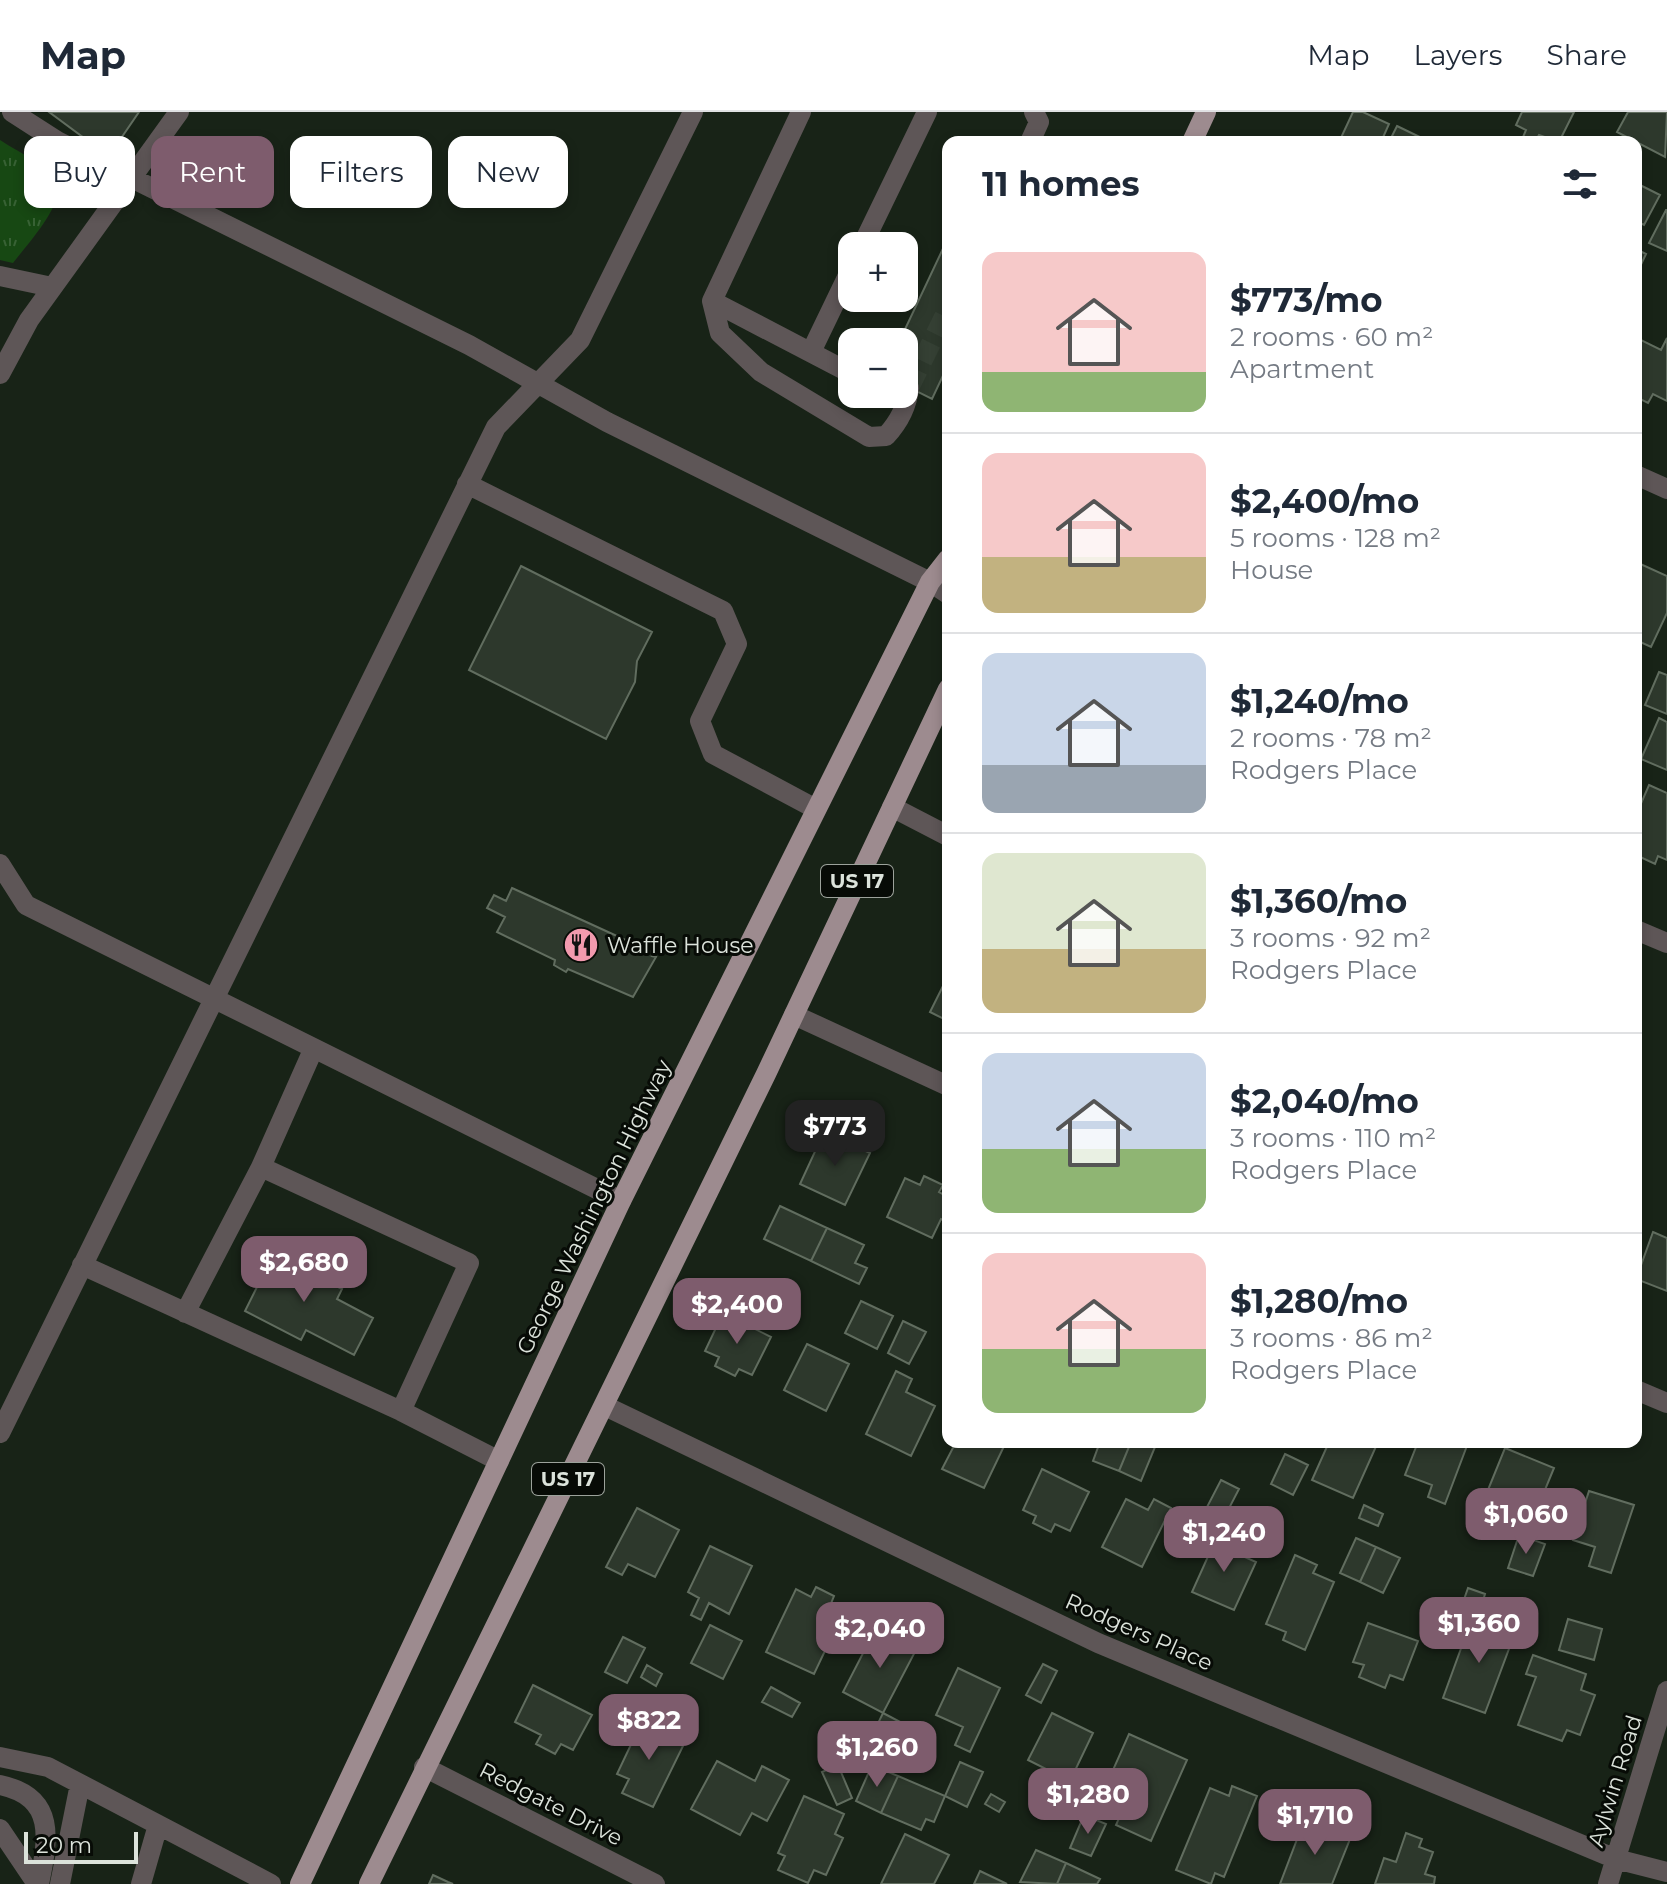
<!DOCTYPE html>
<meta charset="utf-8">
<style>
body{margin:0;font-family:Montserrat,sans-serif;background:#f2f2f3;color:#1f2937;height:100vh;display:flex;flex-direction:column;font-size:30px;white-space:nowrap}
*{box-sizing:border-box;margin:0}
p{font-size:26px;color:#747a83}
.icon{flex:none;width:44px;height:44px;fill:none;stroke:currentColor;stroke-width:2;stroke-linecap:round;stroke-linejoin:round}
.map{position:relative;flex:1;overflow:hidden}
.panel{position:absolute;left:942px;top:24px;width:700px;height:1312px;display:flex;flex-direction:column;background:#fff;border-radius:16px;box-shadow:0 4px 12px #0003}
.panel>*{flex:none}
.hud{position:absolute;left:24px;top:24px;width:760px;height:72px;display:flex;gap:16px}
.tools{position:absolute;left:838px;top:120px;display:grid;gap:16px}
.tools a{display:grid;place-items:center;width:80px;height:80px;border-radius:16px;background:#fff;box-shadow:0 4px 12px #0003;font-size:40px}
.scale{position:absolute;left:24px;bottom:20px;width:114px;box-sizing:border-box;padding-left:8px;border:4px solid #dce3db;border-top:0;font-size:22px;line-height:28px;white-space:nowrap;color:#dce3db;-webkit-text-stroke:6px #070b06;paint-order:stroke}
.price{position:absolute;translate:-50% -68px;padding:0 18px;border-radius:16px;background:#7e5c6d;color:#fff;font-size:26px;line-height:52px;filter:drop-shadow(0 2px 4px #0008)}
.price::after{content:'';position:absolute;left:50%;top:48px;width:24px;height:18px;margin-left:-12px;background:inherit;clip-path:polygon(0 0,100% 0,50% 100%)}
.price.on{background:#222;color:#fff}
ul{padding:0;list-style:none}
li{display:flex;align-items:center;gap:24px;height:200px;padding:0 40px}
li+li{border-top:2px solid #e0e1e3}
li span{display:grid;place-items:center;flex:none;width:224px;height:160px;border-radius:16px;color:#555}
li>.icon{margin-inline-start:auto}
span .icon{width:96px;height:96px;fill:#fffc;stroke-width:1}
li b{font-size:34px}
h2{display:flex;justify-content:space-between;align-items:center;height:96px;padding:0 40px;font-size:34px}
.tag{padding:0 28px;border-radius:16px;background:#fff;box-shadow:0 4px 12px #0003;font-size:28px;line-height:72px}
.tag.on{background:#7e5c6d;color:#fff}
header{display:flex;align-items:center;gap:48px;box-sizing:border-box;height:112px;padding:0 40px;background:#fff;border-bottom:2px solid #e0e1e3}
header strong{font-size:38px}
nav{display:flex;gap:44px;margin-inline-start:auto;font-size:28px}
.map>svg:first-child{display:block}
.grass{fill:url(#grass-tufts)}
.building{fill:#2d382c;stroke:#616d5f;stroke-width:2}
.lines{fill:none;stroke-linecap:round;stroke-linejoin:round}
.minor-tunnel{stroke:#354034;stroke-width:20;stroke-dasharray:20 10;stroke-linecap:butt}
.minor{stroke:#5e5657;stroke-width:20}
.major{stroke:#9d8b8f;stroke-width:20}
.labels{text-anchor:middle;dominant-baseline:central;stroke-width:6;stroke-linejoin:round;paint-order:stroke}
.shield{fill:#070b06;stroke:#9ca29b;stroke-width:2}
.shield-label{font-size:20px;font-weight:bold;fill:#dce3db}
.poi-label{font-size:22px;fill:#dce3db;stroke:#070b06;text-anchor:start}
.street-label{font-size:22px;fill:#dce3db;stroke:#070b06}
</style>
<header>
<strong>Map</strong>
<nav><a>Map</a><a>Layers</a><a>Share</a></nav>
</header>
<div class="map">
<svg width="1667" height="1772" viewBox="0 0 1667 1772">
<defs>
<pattern id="grass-tufts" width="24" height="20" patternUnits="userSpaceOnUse" patternTransform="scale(2)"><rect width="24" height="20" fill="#174813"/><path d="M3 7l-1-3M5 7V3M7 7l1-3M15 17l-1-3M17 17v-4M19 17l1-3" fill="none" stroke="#386235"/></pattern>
</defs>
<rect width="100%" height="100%" fill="#182317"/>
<path class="grass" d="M0,28C16,39 47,52 56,70C67,90 25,135 13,151L0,148Z"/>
<path class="building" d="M49,0H139L113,38L95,34Z
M1353,0H1363L1389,12L1381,30H1339Z
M1522,0H1574L1559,30L1539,23L1535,30H1521L1526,18L1516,13Z
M1628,0H1667L1665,45L1617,20Z
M1397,14L1430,30H1389Z
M1636,71L1660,83L1644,113L1636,109Z
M1666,98H1667V139L1649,131Z
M948,126V253L932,287L904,273V230H899Z
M1636,137L1646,142L1636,163Z
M1667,226V289L1653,282L1648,291L1636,285V233L1639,227L1661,238Z
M1636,450L1667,464V501L1651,535L1636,528Z
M521,454L652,520L637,549L635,570L606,627L469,558Z
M1659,560L1667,563V602L1645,593Z
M1659,606L1667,610V658L1641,647Z
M1649,673L1667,681V748L1658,744L1655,752L1636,743V703Z
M512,776L654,841L652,844L656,845L633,885L568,857L566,860L554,853L555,848L497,820L505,805L487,796L494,783L506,789Z
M948,864V909L930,900Z
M824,1020L870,1041L845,1093L800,1072Z
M924,1064L943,1073L939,1080L948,1085V1110L941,1107L932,1126L887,1105L905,1066L920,1073Z
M780,1094L827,1116L811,1149L764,1127Z
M827,1116L864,1133L855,1151L867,1156L859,1172L811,1149Z
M1653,1120L1667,1126V1179L1636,1167Z
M263,1136L342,1177L337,1187L373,1206L354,1243L306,1218L301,1228L245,1199L258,1173L247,1168Z
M861,1189L893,1204L877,1237L845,1221Z
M723,1201L771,1225L752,1263L739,1257L735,1264L715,1254L719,1245L705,1239Z
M903,1209L926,1220L909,1252L888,1241Z
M807,1232L849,1252L826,1299L784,1278Z
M896,1259L912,1267L906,1280L935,1294L911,1344L866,1322Z
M956,1330H1006L984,1376L942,1357Z
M1100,1330H1131L1119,1359L1093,1349Z
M1131,1330L1155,1335L1141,1369L1119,1359Z
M1329,1330H1378L1353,1386L1312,1368Z
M1418,1330L1468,1331L1445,1392L1428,1385L1432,1373L1405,1363Z
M1505,1336L1554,1356L1528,1419L1479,1400Z
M1285,1342L1308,1353L1293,1383L1271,1372Z
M1042,1357L1089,1380L1070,1419L1055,1412L1051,1420L1033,1411L1036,1404L1023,1398Z
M1221,1368L1239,1377L1224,1406L1206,1397Z
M1589,1379L1634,1393L1611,1461L1589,1454L1595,1435L1573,1428Z
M1126,1387L1148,1398L1154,1387L1171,1396L1142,1455L1102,1435Z
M1364,1393L1383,1402L1378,1414L1359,1406Z
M637,1396L679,1418L655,1465L628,1452L622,1463L606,1455Z
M1219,1420L1234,1426L1229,1438L1256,1450L1234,1498L1192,1480Z
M1519,1423L1545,1432L1533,1464L1508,1456Z
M1356,1426L1376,1435L1360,1470L1340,1461Z
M710,1434L752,1454L729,1502L709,1491L701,1508L691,1503L699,1486L688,1480Z
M1376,1435L1400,1446L1383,1481L1360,1470Z
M1295,1443L1317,1453L1313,1461L1334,1470L1305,1538L1283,1528L1286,1520L1266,1512Z
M816,1475L834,1484L830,1494L843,1500L839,1509L849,1514L842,1528L832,1524L814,1562L766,1540L796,1477L811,1485Z
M1468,1476L1485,1482L1479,1502L1461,1496Z
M1568,1507L1602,1517L1594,1548L1559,1538Z
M1471,1509L1488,1516L1491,1509L1516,1518L1485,1601L1443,1586Z
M1368,1511L1418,1529L1403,1568L1390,1563L1385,1576L1359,1565L1364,1553L1353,1550Z
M710,1513L742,1529L723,1567L691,1551Z
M876,1516L917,1536L883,1601L843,1580Z
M623,1525L645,1536L627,1571L605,1560Z
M1533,1543L1586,1562L1581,1578L1595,1583L1580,1623L1567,1618L1562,1629L1518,1613L1536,1565L1526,1562Z
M1043,1552L1057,1559L1041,1591L1026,1583Z
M647,1553L662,1562L656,1574L641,1565Z
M958,1556L1000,1576L970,1640L955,1633L963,1615L936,1603Z
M533,1573L592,1603L573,1638L561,1632L555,1642L536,1632L541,1623L515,1610Z
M771,1575L800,1591L792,1605L762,1590Z
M883,1601L904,1612L888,1645L867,1634Z
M1052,1601L1093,1621L1070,1669L1028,1648Z
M645,1603L667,1614L662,1624L683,1634L653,1695L622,1681L629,1667L617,1662Z
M1129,1622L1187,1648L1151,1729L1116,1713L1120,1704L1097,1694Z
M717,1649L755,1669L762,1654L789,1668L767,1709L752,1701L740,1723L691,1697Z
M960,1650L983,1660L967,1695L945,1684Z
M838,1653L852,1686L837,1693L822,1660Z
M872,1653L898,1664L881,1701L856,1689Z
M898,1664L945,1684L934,1710L926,1707L921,1718L881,1701Z
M1232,1674L1257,1684L1224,1765L1215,1761L1211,1772L1176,1758L1210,1676L1229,1684Z
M991,1682L1005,1690L999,1700L985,1692Z
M804,1684L844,1702L835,1722L843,1726L826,1763L814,1758L808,1771L778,1758L785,1744L778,1741Z
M1084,1703L1106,1712L1091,1744L1070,1736Z
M1304,1709L1350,1727L1332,1772H1280Z
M1406,1721L1422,1727L1419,1735L1433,1740L1425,1762L1435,1765L1434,1772H1375L1384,1746L1396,1750Z
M905,1722L949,1743L934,1772H881Z
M1036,1738L1066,1751L1057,1772L1020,1770Z
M1066,1751L1100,1767L1097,1772H1057Z
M980,1759L1007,1772H974Z
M433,1763L448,1770L453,1772H429Z"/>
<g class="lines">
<path class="minor-tunnel" d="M909,276L948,197"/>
<path class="minor" d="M12,0L57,29L469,233L607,310L930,470L948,482
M801,0L712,189L720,221L761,260L869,325L886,324C899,310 907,295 909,276
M1030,30L1039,10L1034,0
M862,134L927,0
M0,164L52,175
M712,189L852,262
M811,240L852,155
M0,262L29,208L179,0
M1636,363L1667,377
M467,372L723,499L737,532L700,609L713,642L816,697
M892,695L948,724
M0,752L26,793L621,1089
M1636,818L1667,831
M794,903L948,974
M261,1055L469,1151L401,1299
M82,1153L401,1299L499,1349
M185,1201L261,1055L313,938
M1636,1278L1667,1291
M605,1294L1098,1531L1616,1747L1667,1760
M0,1321L496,315L580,228L693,0
M0,1645L48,1655L271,1772
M424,1655L655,1772
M0,1673C57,1685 48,1728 39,1772
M0,1717L37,1772
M60,1772L80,1672
M141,1772L158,1713
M1608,1772L1667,1579"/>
<path class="major" d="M1192,30L1206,0
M300,1772L621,1089L930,470L948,447
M369,1772L766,962L948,577"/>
</g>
<defs>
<g id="restaurant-disc" transform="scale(1.8)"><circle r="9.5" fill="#f29aae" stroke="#070b06"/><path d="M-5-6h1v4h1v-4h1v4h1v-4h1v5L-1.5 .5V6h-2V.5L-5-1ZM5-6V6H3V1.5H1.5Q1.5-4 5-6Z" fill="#111"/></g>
</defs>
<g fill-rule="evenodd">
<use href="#restaurant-disc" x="581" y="833"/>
</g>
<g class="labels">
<g class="shield">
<rect x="821" y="753" width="72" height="32" rx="6"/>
<rect x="532" y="1351" width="72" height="32" rx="6"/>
</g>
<g class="shield-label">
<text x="857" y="769">US 17</text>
<text x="568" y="1367">US 17</text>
</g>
<g class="poi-label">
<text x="607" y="833">Waffle House</text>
</g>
<g class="street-label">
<text transform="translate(594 1095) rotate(-64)">George Washington Highway</text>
<text transform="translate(1139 1520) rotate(24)">Rodgers Place</text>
<text transform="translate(1615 1669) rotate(-73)">Aylwin Road</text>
<text transform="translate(551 1692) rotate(27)">Redgate Drive</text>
</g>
</g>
</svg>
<div class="tools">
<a>+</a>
<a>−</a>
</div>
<div class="scale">20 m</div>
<b class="price on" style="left:835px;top:1056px">$773</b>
<b class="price" style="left:304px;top:1192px">$2,680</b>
<b class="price" style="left:737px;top:1234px">$2,400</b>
<b class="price" style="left:1526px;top:1444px">$1,060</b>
<b class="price" style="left:1224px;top:1462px">$1,240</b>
<b class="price" style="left:1479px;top:1553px">$1,360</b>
<b class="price" style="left:880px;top:1558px">$2,040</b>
<b class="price" style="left:649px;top:1650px">$822</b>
<b class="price" style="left:877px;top:1677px">$1,260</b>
<b class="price" style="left:1088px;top:1724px">$1,280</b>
<b class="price" style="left:1315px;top:1745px">$1,710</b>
<div class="hud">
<a class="tag">Buy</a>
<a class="tag on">Rent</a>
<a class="tag">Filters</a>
<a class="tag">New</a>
</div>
<section class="panel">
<h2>11 homes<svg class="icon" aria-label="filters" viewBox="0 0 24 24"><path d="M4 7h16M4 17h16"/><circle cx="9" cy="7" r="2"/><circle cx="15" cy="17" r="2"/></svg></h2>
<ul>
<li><span style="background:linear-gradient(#f6c9c9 75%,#8fb573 0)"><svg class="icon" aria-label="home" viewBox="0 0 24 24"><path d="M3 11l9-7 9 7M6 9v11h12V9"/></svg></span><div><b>$773/mo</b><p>2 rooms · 60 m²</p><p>Apartment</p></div></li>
<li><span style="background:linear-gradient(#f6c9c9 65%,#c2b280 0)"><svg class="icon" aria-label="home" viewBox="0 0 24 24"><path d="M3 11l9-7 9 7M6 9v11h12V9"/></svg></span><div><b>$2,400/mo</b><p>5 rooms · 128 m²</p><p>House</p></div></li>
<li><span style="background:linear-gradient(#c9d6e8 70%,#9aa5b1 0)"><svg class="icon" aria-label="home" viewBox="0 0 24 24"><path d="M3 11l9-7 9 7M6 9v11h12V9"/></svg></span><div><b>$1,240/mo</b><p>2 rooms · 78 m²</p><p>Rodgers Place</p></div></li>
<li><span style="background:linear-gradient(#dfe7d0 60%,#c2b280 0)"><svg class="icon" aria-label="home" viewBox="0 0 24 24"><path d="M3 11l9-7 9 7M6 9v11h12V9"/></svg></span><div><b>$1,360/mo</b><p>3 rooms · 92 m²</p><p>Rodgers Place</p></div></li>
<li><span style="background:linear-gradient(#c9d6e8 60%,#8fb573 0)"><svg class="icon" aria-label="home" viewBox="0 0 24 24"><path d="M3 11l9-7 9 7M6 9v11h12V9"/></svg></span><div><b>$2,040/mo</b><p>3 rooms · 110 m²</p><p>Rodgers Place</p></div></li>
<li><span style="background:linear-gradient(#f6c9c9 60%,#8fb573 0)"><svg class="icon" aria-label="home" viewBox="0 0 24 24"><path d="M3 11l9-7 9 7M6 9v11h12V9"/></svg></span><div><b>$1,280/mo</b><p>3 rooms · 86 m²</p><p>Rodgers Place</p></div></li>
</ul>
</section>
</div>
